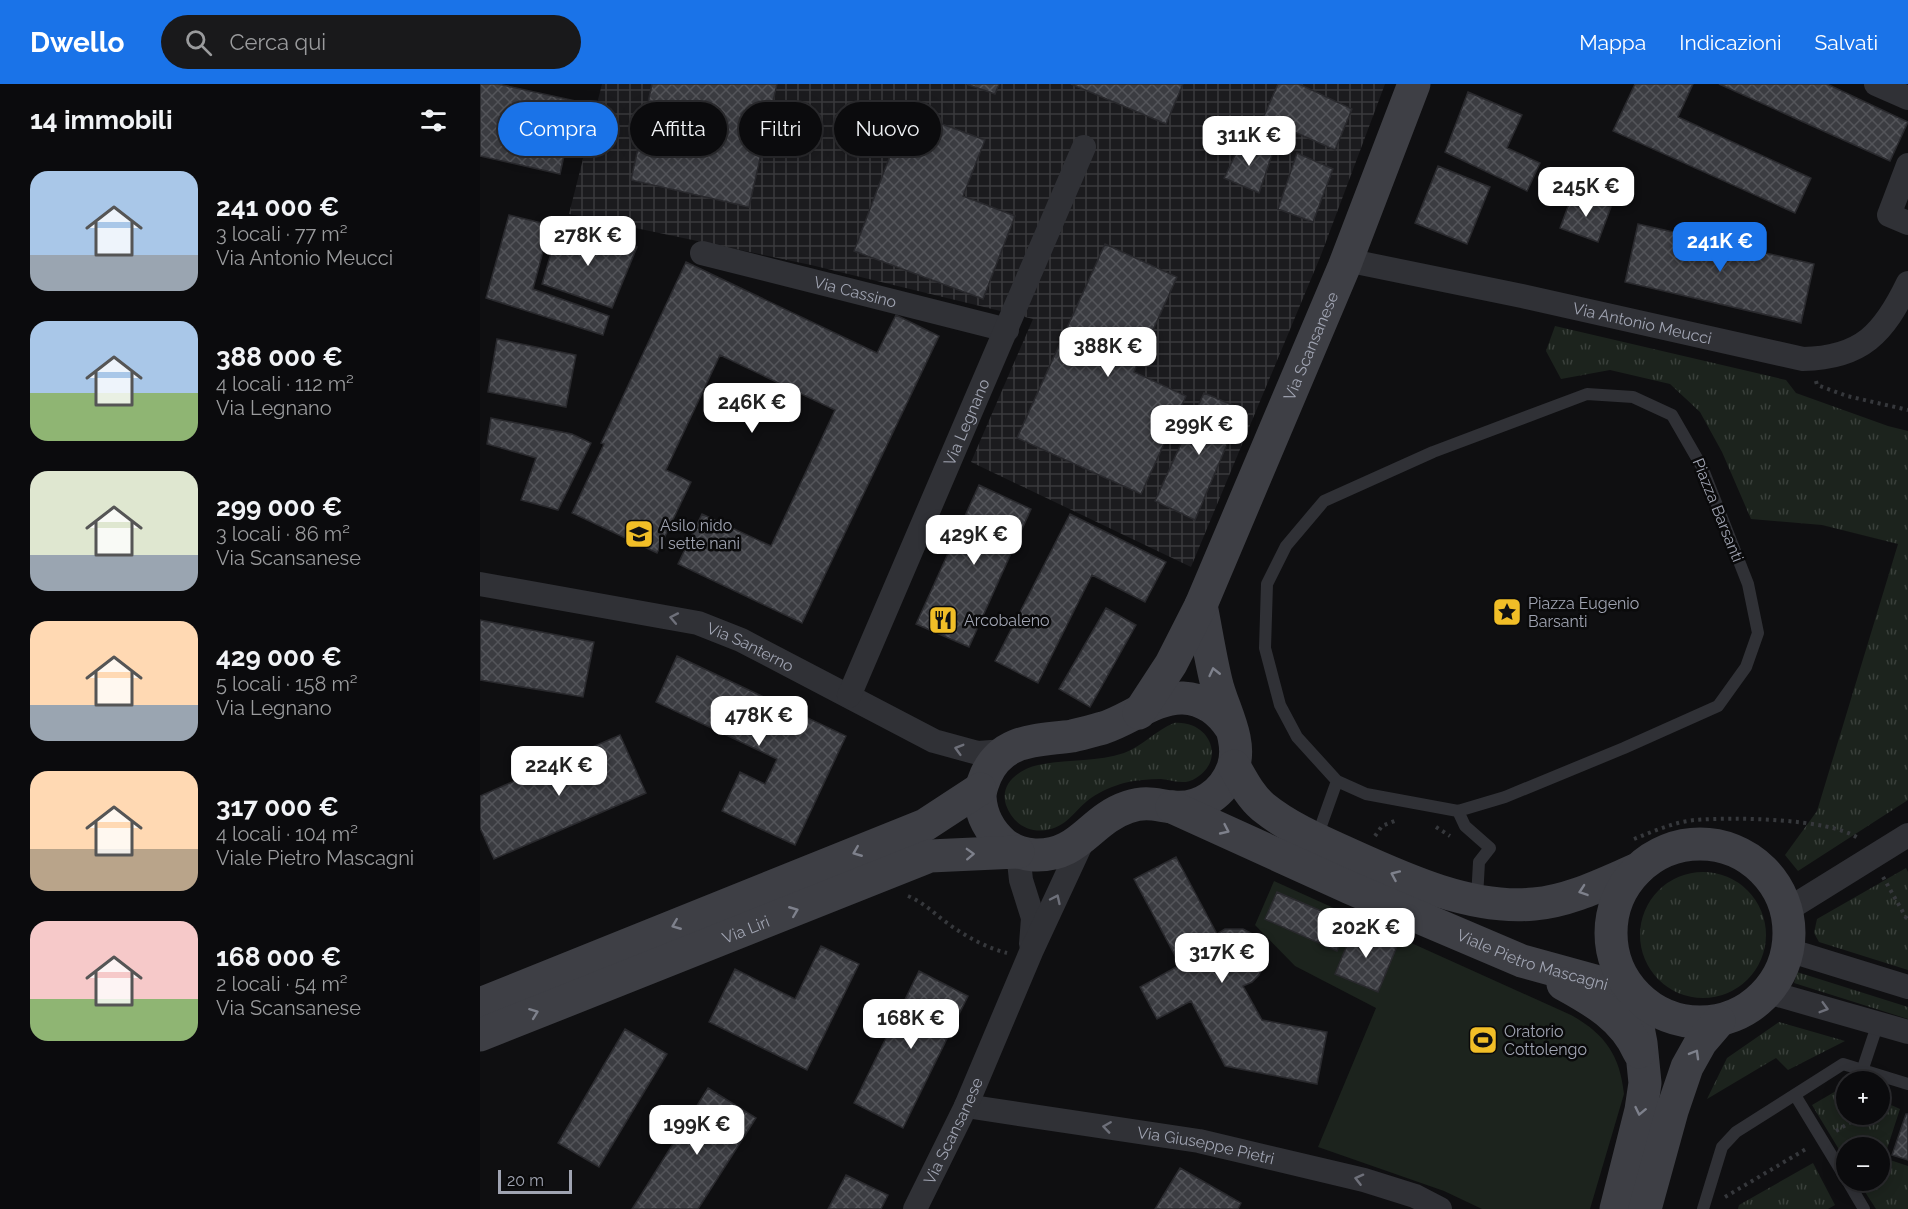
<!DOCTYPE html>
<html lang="it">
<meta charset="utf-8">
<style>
body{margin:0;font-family:Raleway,sans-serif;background:#19191b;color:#f1f3f6;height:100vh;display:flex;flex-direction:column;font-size:22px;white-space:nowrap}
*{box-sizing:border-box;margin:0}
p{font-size:20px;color:#9a9b9d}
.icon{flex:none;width:33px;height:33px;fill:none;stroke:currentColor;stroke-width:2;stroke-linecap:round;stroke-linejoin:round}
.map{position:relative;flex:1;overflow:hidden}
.drawer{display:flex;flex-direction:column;background:#0b0b0d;width:480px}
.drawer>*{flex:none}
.top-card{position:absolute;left:18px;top:18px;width:570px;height:54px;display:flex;gap:12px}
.tools{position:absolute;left:1356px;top:987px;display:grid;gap:12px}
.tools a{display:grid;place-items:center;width:54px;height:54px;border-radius:50%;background:#0b0b0d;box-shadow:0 3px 15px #0003,0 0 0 2px #2b2b2e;font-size:30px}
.scale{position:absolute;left:18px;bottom:15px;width:74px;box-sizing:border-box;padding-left:6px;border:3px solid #a0a4b2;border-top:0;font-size:16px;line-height:21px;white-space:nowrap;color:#a0a4b2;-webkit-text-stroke:4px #0a0a0b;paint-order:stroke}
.price{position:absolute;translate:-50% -51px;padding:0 14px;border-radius:12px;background:#fff;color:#222;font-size:20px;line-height:39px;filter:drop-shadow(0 2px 3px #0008)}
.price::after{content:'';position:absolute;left:50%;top:36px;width:18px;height:14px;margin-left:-9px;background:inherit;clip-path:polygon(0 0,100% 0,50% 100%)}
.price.on{background:#1a73e8;color:#fff}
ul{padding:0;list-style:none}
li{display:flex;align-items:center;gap:18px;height:150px;padding:0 30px}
li span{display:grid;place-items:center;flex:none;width:168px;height:120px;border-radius:18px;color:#555}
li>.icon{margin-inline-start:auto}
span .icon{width:72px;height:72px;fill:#fffc;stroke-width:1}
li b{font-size:26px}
h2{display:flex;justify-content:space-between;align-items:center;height:72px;padding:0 30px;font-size:26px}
.chip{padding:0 21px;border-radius:27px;background:#0b0b0d;box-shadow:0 3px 15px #0003,0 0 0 2px #2b2b2e;font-size:21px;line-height:54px}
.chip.on{background:#1a73e8;color:#fff}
header{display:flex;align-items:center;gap:36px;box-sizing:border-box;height:84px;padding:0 30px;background:#1a73e8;color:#fff}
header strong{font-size:28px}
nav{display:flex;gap:33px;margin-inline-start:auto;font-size:21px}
.search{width:420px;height:54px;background:#19191b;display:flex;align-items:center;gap:15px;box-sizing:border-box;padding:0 21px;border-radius:33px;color:#9a9b9d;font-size:22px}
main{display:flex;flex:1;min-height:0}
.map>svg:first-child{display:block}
.industrial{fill:url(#industrial-grid)}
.grass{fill:url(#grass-tufts)}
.pitch{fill:#1c231d}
.building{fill:url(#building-cross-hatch);stroke:#29292d;stroke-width:1.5}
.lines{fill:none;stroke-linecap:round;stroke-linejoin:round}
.path{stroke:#36383c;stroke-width:4;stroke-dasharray:3 4.5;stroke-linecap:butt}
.service{stroke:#303136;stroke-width:12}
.minor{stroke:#303136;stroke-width:24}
.secondary{stroke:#3e3f45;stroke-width:33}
.oneway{stroke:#6e707a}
.oneway2{stroke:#7e818c}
.labels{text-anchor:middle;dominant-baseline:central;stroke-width:5;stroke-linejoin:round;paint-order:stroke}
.street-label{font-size:16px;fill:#a0a4b2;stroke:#0a0a0b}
.poi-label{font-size:16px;fill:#a0a4b2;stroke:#0a0a0b;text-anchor:start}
</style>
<header>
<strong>Dwello</strong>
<div class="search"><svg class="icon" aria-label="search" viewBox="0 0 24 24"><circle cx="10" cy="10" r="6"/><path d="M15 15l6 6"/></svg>Cerca qui</div>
<nav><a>Mappa</a><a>Indicazioni</a><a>Salvati</a></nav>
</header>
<main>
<section class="drawer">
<h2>14 immobili<svg class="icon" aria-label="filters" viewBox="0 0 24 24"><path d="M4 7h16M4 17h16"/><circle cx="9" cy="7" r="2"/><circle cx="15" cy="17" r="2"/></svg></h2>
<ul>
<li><span style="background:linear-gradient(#a9c7e8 70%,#9aa5b1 0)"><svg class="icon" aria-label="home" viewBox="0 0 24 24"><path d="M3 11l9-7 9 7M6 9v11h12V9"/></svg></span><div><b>241 000 €</b><p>3 locali · 77 m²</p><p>Via Antonio Meucci</p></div></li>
<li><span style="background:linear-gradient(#a9c7e8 60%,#8fb573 0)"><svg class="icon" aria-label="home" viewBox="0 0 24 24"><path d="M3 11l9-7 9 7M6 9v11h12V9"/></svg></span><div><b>388 000 €</b><p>4 locali · 112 m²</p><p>Via Legnano</p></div></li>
<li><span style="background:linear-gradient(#dfe7d0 70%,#9aa5b1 0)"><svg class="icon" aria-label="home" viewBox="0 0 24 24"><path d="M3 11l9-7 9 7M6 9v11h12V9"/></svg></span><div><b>299 000 €</b><p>3 locali · 86 m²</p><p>Via Scansanese</p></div></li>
<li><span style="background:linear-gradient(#ffd9b3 70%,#9aa5b1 0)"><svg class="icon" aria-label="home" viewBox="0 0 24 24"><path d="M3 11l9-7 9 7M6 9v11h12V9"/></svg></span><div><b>429 000 €</b><p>5 locali · 158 m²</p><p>Via Legnano</p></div></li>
<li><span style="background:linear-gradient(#ffd9b3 65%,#b9a48a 0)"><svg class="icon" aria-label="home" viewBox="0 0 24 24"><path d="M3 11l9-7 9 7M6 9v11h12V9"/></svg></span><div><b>317 000 €</b><p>4 locali · 104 m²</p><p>Viale Pietro Mascagni</p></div></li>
<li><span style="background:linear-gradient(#f6c9c9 65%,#8fb573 0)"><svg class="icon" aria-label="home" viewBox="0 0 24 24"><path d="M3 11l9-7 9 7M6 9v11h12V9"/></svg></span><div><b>168 000 €</b><p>2 locali · 54 m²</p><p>Via Scansanese</p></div></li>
</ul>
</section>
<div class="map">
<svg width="1428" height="1125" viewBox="0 0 1428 1125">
<defs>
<pattern id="industrial-grid" width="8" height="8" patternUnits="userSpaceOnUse" patternTransform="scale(1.5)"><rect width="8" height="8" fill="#1b1b1e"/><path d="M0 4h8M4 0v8" fill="none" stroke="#39393c"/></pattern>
<pattern id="grass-tufts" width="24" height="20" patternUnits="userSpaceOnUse" patternTransform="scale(1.5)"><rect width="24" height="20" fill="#1c231d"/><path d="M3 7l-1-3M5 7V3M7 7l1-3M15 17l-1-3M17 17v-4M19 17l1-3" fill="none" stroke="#3a403b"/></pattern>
<pattern id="building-cross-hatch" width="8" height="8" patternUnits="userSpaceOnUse" patternTransform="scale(1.5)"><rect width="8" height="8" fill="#3b3c41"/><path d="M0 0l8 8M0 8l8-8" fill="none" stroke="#54555a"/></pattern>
</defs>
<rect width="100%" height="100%" fill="#0f0f11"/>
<path class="industrial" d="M122,0H905L841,171L711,483L491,378L553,235L331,181L89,130Z"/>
<path class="grass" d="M1075,242L1306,296L1316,309L1408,342L1428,347V716L1318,787L1305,771L1337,727L1418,460L1342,441L1271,435L1242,368L1220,328L1190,300L1130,286L1081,295L1066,267Z
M694,639C729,636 747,675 716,694C704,702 693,696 681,695C669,695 656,696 644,699C633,702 621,707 611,714C601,721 594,731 585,738C563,754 535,747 526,721C519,699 540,685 558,681C586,675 617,678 644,669C663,662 676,646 694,639Z
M1426,784L1428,788V886L1339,858L1334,849L1337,835Z
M1160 851a63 63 0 1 1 126 0a63 63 0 1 1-126 0Z
M1317,888L1428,923V935L1314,899Z
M1299,938L1365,957L1308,986L1296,974L1227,1015L1247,974Z
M1366,1004V1030H1400V1016L1420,1025L1404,1074L1428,1082V1125H1396L1378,1097L1400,1096V1064H1366V1077L1332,1021L1356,1007Z
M1333,1079L1355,1121L1348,1125H1258L1259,1121Z"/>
<path class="pitch" d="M794,797L1091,931C1125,950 1140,971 1144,1010L1110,1125H1002L964,1107L838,1063L896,924L815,882L775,841Z"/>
<path class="building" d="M0,0H18L96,17L80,90L0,72Z
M172,0H297L269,123L151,96Z
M486,0H519L515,10Z
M591,0H703L686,40Z
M798,0H819L872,25L855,66L783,34Z
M1155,0H1213L1198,33L1331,94L1315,129L1133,47Z
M1239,0H1347L1428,38L1410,77Z
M988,8L1042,31L1027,64L1060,79L1047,107L965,68Z
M427,27L505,56L483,112L535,132L503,215L374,167Z
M762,57L792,71L779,109L744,94Z
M817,69L853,85L833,138L798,125Z
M958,82L1010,103L987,160L935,139Z
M1093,109L1131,123L1118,158L1080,144Z
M29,131L70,141L53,205L129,232L123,251L6,214Z
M1158,140L1334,180L1321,239L1145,198Z
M78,145L157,163L132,224L62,200Z
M625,160L697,193L654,288L706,312L661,410L537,354Z
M206,178L397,269L416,231L459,252L322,539L198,480L222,430L291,462L355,326L240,271L186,386L211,398L177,469L92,429L124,360L121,359Z
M17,255L96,271L86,323L8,308Z
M724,309L762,325L715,436L675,417Z
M11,334L92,350L111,359L78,426L41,416L56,374L7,360Z
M499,401L551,425L489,563L436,540Z
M590,430L686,478L665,518L612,491L558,599L515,577Z
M626,524L656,541L610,623L579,605Z
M0,536L114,558L103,613L0,596Z
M197,572L366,652L315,761L242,727L260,688L285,700L297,675L176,618Z
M140,651L166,709L14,775L0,744V712Z
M696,773L737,850L745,845H763L771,849L782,863L784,872L783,882L779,891L772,898L763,902L782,936L847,948L837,1000L745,982L711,917L677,935L660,903L700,881L654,795Z
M797,808L869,839L857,867L785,835Z
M875,842L918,860L898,908L855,890Z
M341,862L379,880L327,986L229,938L255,885L315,915Z
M439,887L488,912L423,1044L374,1019Z
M145,945L187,970L119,1083L78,1059Z
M228,1004L276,1034L218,1125H152Z
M1426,1030H1428V1076L1412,1071Z
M700,1084L761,1119L758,1125H675Z
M366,1091L408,1111L401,1125H348Z"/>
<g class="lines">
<path class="path" d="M1336,297L1337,301L1367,312L1428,326
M956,743L970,752
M895,752L902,742L917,736
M1154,755C1174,747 1194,738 1215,736C1253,733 1348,734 1378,754
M1403,793L1428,837
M428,812C442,818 452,827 463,836C483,851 504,863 527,869
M1400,1020L1406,1012
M1356,1047L1384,1030
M1245,1113L1326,1065"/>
<path class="service" d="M1107,310L1153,313L1192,331L1222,383L1268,500L1278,549L1266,583L1238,622L1144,664L1025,713L978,727L886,710L857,697L817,653L800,621L785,564L787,500L806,462L844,417L953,368Z
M978,727L985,742L1010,764L999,778L997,814
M837,753L857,697
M1383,984L1398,939
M1315,1011L1366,1095
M1367,1096L1384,1125
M1223,1125L1242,1063L1256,1048L1363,980L1428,1000"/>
<g class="minor">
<path d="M1396,0L1428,14"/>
<path d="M1428,81L1409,131L1428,139"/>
<path id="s1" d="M222,169L527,246"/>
<path id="s2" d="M866,176L1042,212L1323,275C1382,274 1404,249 1428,199"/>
<path id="s3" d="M0,500L218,539L261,556L454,657L498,669L525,667"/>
<path id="s4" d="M369,612L604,63"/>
<path d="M538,768L541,796L553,834L551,860"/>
<path d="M1307,826L1428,751"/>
<path d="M1308,866L1428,903"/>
<path d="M1288,908L1428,948"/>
<path id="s5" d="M486,1022L719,1057L884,1096L935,1112L960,1125"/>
<path id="s6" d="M435,1125L486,1022L551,868L604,754"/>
</g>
<g class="secondary">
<path d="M721,521C726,546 730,572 736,597C742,624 763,656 753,684C744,709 720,726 693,723C675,721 667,717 648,723C609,736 600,773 554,771C543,770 533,767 524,760C510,748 501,731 500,713C500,704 503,699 506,691C523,654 557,657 592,652C602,650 612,647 623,644C649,636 675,613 703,614C724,615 740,627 751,644"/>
<path id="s7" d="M659,629L691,580L721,521L864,183L934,0"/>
<path d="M754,682C762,696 770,712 783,723C809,744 840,757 871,771C926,796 992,826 1054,820C1090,817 1125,799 1158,785"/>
<path id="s8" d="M692,723L868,803L1042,877L1151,907L1161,959L1165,999L1161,1026L1136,1125"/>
<circle cx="1220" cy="849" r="89"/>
<path d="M1083,900C1114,917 1144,934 1159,968"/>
<path d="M0,920L445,741L500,705"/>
<path id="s9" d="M0,951L450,772L538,768"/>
<path d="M1165,1125L1192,1027L1207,983L1221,958L1239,937"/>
</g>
</g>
<defs><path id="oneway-chevron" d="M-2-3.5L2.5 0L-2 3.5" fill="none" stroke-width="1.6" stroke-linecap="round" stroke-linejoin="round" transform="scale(1.5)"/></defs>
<g class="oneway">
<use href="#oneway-chevron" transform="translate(194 534) rotate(-169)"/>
<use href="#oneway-chevron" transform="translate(479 665) rotate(-164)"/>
<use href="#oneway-chevron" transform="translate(576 815) rotate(-65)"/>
<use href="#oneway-chevron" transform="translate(1344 924) rotate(16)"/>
<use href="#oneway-chevron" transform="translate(627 1043) rotate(-172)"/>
<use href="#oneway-chevron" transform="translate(879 1095) rotate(-166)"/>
</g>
<g class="oneway2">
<use href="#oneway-chevron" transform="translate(734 588) rotate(-103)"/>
<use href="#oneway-chevron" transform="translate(745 746) rotate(25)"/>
<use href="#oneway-chevron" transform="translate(377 768) rotate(158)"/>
<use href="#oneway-chevron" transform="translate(490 770) rotate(-2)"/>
<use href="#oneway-chevron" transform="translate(915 791) rotate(-156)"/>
<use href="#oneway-chevron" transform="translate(1103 807) rotate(161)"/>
<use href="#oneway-chevron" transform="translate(314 827) rotate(-22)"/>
<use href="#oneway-chevron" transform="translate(196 841) rotate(158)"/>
<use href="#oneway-chevron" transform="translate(54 929) rotate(-21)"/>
<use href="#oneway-chevron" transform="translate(1215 970) rotate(-60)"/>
<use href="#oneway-chevron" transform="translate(1160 1027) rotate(102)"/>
</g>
<defs>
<g id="school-square" transform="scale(1.5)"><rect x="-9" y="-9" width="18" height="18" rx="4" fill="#f1be27" stroke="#0a0a0b"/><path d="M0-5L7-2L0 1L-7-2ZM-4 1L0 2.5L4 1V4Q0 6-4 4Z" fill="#111"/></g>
<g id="sight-square" transform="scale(1.5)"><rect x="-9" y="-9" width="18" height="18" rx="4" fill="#f1be27" stroke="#0a0a0b"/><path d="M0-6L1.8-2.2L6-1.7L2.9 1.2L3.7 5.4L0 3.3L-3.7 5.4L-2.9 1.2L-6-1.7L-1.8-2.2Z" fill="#111"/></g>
<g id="restaurant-square" transform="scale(1.5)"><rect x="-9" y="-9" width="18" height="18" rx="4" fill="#f1be27" stroke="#0a0a0b"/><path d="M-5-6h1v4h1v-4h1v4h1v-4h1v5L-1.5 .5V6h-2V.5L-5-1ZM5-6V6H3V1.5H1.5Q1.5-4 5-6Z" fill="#111"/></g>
<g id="stadium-square" transform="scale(1.5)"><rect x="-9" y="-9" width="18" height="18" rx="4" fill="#f1be27" stroke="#0a0a0b"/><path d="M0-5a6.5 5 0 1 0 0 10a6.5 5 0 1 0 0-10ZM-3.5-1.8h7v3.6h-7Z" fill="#111"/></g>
</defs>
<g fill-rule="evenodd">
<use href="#school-square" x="159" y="450"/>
<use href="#sight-square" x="1027" y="528"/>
<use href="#restaurant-square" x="463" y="536"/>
<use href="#stadium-square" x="1003" y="956"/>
</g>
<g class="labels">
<g class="street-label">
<text stroke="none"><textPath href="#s1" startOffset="158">Via Cassino</textPath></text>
<text stroke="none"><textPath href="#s2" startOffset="303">Via Antonio Meucci</textPath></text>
<text stroke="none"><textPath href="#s7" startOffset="406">Via Scansanese</textPath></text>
<text stroke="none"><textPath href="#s4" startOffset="298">Via Legnano</textPath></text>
<text transform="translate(1238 426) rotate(68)">Piazza Barsanti</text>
<text stroke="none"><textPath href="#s3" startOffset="279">Via Santerno</textPath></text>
<text stroke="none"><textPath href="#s9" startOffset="286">Via Liri</textPath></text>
<text stroke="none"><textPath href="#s8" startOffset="392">Viale Pietro Mascagni</textPath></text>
<text stroke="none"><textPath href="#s6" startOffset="87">Via Scansanese</textPath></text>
<text stroke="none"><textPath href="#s5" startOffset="243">Via Giuseppe Pietri</textPath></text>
</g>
<g class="poi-label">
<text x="180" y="441">Asilo nido<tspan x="180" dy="18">I sette nani</tspan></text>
<text x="1048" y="519">Piazza Eugenio<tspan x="1048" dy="18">Barsanti</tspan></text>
<text x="484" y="536">Arcobaleno</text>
<text x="1024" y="947">Oratorio<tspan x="1024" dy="18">Cottolengo</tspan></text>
</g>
</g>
</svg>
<div class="tools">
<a>+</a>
<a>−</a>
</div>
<div class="scale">20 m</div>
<b class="price" style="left:769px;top:83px">311K €</b>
<b class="price" style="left:1106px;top:134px">245K €</b>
<b class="price" style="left:108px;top:183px">278K €</b>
<b class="price on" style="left:1240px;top:189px">241K €</b>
<b class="price" style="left:628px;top:294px">388K €</b>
<b class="price" style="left:272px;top:350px">246K €</b>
<b class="price" style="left:719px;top:372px">299K €</b>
<b class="price" style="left:494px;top:482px">429K €</b>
<b class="price" style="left:279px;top:663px">478K €</b>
<b class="price" style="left:79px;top:713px">224K €</b>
<b class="price" style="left:886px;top:875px">202K €</b>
<b class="price" style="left:742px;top:900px">317K €</b>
<b class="price" style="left:431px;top:966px">168K €</b>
<b class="price" style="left:217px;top:1072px">199K €</b>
<div class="top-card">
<a class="chip on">Compra</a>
<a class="chip">Affitta</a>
<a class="chip">Filtri</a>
<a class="chip">Nuovo</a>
</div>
</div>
</main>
